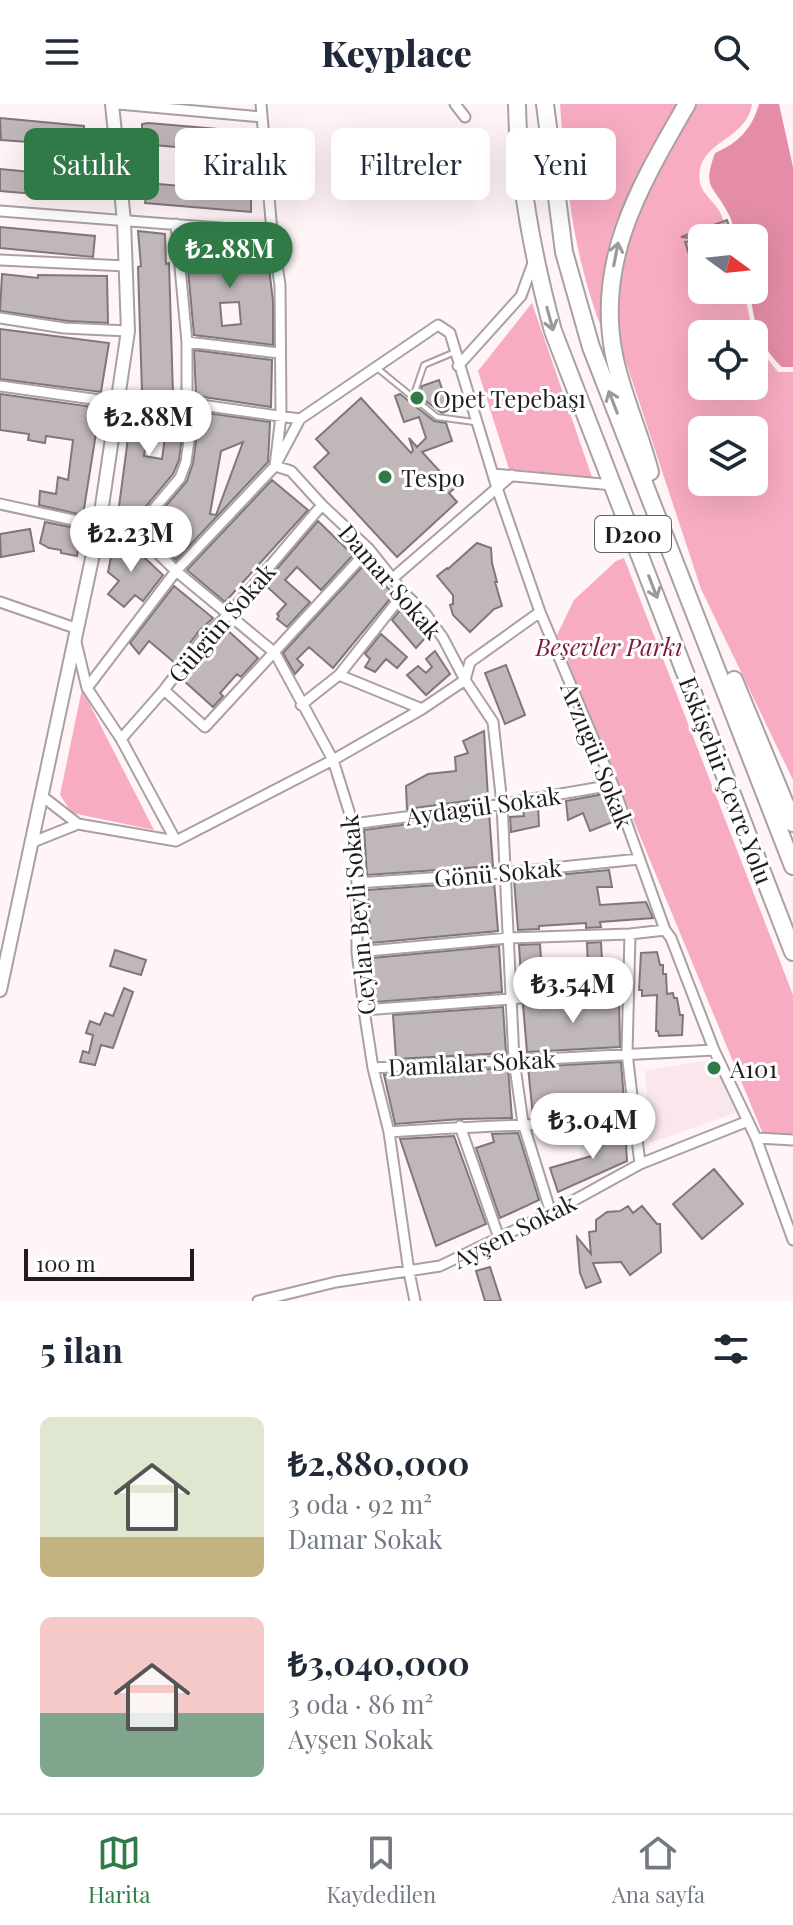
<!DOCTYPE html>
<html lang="tr">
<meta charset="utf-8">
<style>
body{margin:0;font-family:"Playfair Display",serif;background:#f2f2f3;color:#1f2937;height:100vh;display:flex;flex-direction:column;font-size:30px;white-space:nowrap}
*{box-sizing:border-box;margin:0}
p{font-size:26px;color:#747a83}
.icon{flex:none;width:44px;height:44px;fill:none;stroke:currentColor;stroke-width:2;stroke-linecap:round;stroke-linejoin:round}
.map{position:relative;height:1197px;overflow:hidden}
.sheet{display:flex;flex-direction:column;background:#fff;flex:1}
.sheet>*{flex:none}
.hud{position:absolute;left:24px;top:24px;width:746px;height:72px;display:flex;gap:16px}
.needle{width:52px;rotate:105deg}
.controls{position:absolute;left:688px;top:120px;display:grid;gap:16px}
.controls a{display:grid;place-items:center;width:80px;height:80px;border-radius:12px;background:#fff;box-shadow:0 8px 32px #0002;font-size:40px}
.scale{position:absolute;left:24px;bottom:20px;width:170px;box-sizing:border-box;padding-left:8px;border:4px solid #201d1e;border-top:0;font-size:22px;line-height:28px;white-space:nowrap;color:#201d1e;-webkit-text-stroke:6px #fff;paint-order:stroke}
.price{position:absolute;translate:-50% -68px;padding:0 18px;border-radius:28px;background:#fff;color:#222;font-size:26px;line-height:52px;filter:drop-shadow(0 2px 4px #0008)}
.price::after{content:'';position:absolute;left:50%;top:48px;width:24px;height:18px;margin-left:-12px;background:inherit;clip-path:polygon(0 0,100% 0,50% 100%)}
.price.on{background:#307a48;color:#fff}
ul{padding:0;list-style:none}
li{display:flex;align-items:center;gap:24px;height:200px;padding:0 40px}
li span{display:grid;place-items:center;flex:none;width:224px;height:160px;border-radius:12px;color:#555}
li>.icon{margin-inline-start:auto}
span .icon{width:96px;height:96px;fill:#fffc;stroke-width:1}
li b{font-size:34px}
h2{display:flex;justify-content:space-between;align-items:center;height:96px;padding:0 40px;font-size:34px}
.chip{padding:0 28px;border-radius:12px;background:#fff;box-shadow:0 8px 32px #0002;font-size:28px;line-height:72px}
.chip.on{background:#307a48;color:#fff}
header{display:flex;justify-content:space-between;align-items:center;height:104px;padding:0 40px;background:#fff;font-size:36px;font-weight:800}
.dock{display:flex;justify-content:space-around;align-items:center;height:112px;border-top:2px solid #e0e1e3;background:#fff;font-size:22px;color:#747a83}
.dock a{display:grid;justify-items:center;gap:4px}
.dock .on{color:#307a48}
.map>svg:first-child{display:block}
.built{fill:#fae7ec}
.green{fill:#f8acc1;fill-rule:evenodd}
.water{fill:#e58da6}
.building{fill:#c0b7b9;stroke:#80777a;stroke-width:2;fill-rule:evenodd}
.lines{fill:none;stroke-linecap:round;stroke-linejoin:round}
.lane-casing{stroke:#aaa0a2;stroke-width:8}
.street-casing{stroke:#aaa0a2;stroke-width:13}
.secondary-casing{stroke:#aaa0a2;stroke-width:16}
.highway-casing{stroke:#aaa0a2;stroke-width:20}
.lane{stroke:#fff;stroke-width:4}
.street{stroke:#fff;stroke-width:9}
.secondary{stroke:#fff;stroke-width:12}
.highway{stroke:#fff;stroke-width:16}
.oneway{stroke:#9b999a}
.poi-dot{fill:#307a48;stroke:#fff;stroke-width:3}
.labels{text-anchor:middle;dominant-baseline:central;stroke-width:6;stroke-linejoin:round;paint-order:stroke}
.shield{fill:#fff;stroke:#636162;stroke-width:2}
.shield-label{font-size:22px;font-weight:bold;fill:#201d1e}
.poi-label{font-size:24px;fill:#201d1e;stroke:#fff;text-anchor:start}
.street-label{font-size:24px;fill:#201d1e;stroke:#fff}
.park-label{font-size:24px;font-style:italic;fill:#7e1742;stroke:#fff}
</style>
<header><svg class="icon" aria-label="menu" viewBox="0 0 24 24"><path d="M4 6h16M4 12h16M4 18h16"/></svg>Keyplace<svg class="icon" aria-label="search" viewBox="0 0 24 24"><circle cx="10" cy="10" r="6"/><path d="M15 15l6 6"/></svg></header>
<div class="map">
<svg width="793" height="1197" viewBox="0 0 793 1197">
<rect width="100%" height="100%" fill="#fff5f7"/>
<path class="built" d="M714,955L738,1008L650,1039L645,967Z"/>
<path class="green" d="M560,0H680C654,46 620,93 608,146C602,173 603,201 603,228C574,156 565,77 560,0Z
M696,0H752C746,39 694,36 700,79C702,90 716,99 721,110C724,117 726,126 728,134H702V186H744L753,230H702V282H754V234L755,239L778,268H793V676L701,485L620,240L618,195L621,161L637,106ZM702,326H754V378H702Z
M532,199L592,373L509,365L478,267Z
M624,454L793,891V1031L763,1030L557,531L574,496L616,457Z
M82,585L154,726L72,709L60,691Z"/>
<path class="water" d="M759,0H779L793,63V263H782C759,242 753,216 750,186H754V134H737C734,126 732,116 728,109C713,80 702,85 715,49C738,39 752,25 759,0Z"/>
<path class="building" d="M0,14L84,22V42L1,36Z
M148,19L242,27L248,29L244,49L142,40V20Z
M0,65L73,72L87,77L90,82L81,94L0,87Z
M239,69H247L245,88H251V108L145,99L148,79L237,87Z
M727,116L733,134H702L700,183L685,138L691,137L690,134L681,133Z
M0,123L95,132L93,153L0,144Z
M138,127L165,130L166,160L169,159L173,290L142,288L138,163L141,162Z
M185,132L266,139L273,197V241L194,231ZM239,198L241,220L222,222L220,199Z
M2,170L38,174V171L107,172L108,219L68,217L0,207Z
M0,225L109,239L101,288L0,275Z
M194,246L272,256L271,303L196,292Z
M439,276L449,306L442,309L419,292L422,282Z
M0,290L100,304L83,411L39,401L40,387L56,390L58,373L68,376L73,336L46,332L45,339L28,336L29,330L0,326Z
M400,290L434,317L446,319L452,337L422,348L455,384L449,389L457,398L397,453L314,363L329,349L316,335L361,294L411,349L413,346L409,334L417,343L426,334L419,313L404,318L395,292Z
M142,303L185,310L179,356L173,370L132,419H129L118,410L132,304L142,305ZM147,331L165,333L162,355L144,352Z
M200,308L270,318L268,358L176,456L164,445L171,446L173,436L145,427L187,377L193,359ZM243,338L216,411L210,410L221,347Z
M272,376L308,406L225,498L187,466Z
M318,417L353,451L321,486L297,463L285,476L310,498L287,523L277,515L279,512L277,510L286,500L264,480Z
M45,418L75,424L80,434L77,452L61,449V446L49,444L40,439Z
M30,425L34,447L1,453L0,430Z
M114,438L130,440L163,471L143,497L135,491L124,503L108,490L119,477L108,468Z
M477,439L491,444L492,459L497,478H495L502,502L494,505L470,528L453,511L450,501L453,500V491L437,472L447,464L448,465Z
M364,461L394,490L333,564L309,543L297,555L303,561L295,570L283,549Z
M174,482L213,514L199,527L175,559L149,537L139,550L130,539Z
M405,500L416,517L413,521L426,533L416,544L392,516Z
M225,524L258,554L241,573L237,570L220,589L223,592L213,603L182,575L211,537Z
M381,530L407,553L397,564L386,555L375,568L365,563L370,555L365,550Z
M435,547L450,570L426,591L407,571L418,562L426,569L432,563L426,555Z
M506,561L525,611L505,620L485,569Z
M484,627L488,694L407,705L406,682L428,670L456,667L455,653L468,649L463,637Z
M604,690L615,717L590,727L583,709L568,716L566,697Z
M538,702L539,722L511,728L510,713L524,712L523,704Z
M489,709L493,762L367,771L364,726Z
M609,766L612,783H597L600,801L646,798L653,814L600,818L601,823L586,824V819L539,822V825L518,826L514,775Z
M494,777L498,827L371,839L367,786Z
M601,838L602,857L617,856L619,879L522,886L519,841L540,840L542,869L588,865L587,839Z
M499,842L502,888L375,898L372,854Z
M115,846L146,856L141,871L110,862Z
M657,848L660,861H663V870H666L667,890L673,889L674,894H677L680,911H683L682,931L659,932L658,927H656L657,891L642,892V886H639L641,849Z
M124,884L133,888L113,944L101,941L95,961L80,958L83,947L89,949L93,931L86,929L90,917L100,921L105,909L113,912Z
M619,894L620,943L527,948L523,901Z
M503,903L506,949L396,955L393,911Z
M621,958L625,1008L533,1012L528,963Z
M508,964L512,1014L461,1015L395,1020L384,971Z
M625,1023L627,1057L558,1088L550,1064L595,1051L593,1043L609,1039L608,1024Z
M518,1029L539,1096L500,1114L476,1044L494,1038L492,1030Z
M454,1032L486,1120L436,1142L400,1035Z
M714,1065L743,1100L702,1135L673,1100Z
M628,1102L633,1109L642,1102L657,1120H660L661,1148L630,1171L621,1158L593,1159L601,1178L586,1184L580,1169L577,1133L591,1150L589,1128L596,1127V1116L607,1108L620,1107Z
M490,1163L501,1197H485L476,1167Z"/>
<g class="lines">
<g class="lane-casing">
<path id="lane" d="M377,264L437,313L474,318
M413,293L424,261L455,248"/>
</g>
<g class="street-casing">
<path id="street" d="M118,0L262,13
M261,0L272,128L280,181L281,312L275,362L291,367L322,401L369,445L404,489L425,509L443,534L465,576L493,618L502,700L514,956L523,1019L551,1109
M455,0L465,13
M0,107L272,128
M176,120L187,238V299
M0,156L126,162
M0,214L64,224L128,227
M187,238L279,249
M458,262L521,192L533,159
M0,282L100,296L117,293L187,299L300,315
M493,370L613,381
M0,400L119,426L135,427L176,467L275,549L333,656L353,720L357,779V848L364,906L373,964L389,1028L409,1168L415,1197
M135,427L180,374L186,358L194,300
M393,474L512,371
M0,498L78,525
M76,538L87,584L121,635L176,737
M339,571L422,605
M465,576L470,558L540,508
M87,584L176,467L275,362L300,315L438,221L450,229L497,384L540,508L613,681L665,826L671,834L714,946L756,1034L793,1136
M164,586L205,623L369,445
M301,601L339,571L404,489
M121,635L164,586L205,532L228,511L322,401
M78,720L176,737L333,656L422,605L465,576
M353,720L502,700L613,681
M33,738L78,720L42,692
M357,779L504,769L639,755
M630,830L627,949L640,1060
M357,848L508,834L630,830L665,826
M364,906L627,886
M373,964L714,946
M460,1022L499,1134
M389,1028C471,1022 552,1021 633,1015
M756,1034L793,1036
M258,1197L336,1178L440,1162L551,1109L640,1060L748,1017"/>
</g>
<g class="secondary-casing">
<path id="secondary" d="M0,886L99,422L128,227L124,117L112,0"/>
</g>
<g class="highway-casing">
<path id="highway" d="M517,0C518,77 533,153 553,227L793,848
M545,0L564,148L591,243L793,762
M650,368C640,329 622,291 614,251C595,155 641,80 687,0
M734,576L793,719"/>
</g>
<use href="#lane" class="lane"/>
<use href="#street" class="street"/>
<use href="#secondary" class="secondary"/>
<use href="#highway" class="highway"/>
</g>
<defs><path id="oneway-shaft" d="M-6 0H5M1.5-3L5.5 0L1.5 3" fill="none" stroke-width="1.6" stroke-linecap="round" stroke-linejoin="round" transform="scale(2)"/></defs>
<g class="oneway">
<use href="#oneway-shaft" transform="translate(616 150) rotate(-79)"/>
<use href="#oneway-shaft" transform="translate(550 215) rotate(75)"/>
<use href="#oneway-shaft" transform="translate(613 298) rotate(-111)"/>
<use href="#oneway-shaft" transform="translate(653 483) rotate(69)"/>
</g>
<g class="poi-dot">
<circle cx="417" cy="294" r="8"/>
<circle cx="385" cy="373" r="8"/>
<circle cx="714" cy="964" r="8"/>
</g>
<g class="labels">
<rect class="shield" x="595" y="412" width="76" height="36" rx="6"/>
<g class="shield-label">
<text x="633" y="430">D200</text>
</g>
<g class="poi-label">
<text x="433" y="294">Opet Tepebaşı</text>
<text x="401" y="373">Tespo</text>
<text x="730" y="964">A101</text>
</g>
<g class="street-label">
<text transform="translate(391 477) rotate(49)">Damar Sokak</text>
<text transform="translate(221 518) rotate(-49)">Gülgün Sokak</text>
<text transform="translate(598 651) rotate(68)">Arzugül Sokak</text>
<text transform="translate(727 676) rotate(69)">Eskişehir Çevre Yolu</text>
<text transform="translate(483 701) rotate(-8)">Aydagül Sokak</text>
<text transform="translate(498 768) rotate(-5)">Gönü Sokak</text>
<text transform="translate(357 811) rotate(-95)">Ceylan Beyli Sokak</text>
<text transform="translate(472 958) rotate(-3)">Damlalar Sokak</text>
<text transform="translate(514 1126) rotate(-27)">Ayşen Sokak</text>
</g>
<g class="park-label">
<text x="609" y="542">Beşevler Parkı</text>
</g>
</g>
</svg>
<div class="controls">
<a><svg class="needle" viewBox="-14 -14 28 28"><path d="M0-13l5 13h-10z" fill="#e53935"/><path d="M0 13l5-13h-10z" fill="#747a83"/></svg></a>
<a><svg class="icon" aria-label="locate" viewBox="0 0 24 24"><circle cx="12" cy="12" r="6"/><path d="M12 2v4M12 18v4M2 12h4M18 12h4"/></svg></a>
<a><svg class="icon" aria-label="layers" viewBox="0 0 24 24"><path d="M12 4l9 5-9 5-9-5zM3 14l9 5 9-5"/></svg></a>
</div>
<div class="scale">100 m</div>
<b class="price on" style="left:230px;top:186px">₺2.88M</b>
<b class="price" style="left:149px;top:354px">₺2.88M</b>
<b class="price" style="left:131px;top:470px">₺2.23M</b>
<b class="price" style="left:573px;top:921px">₺3.54M</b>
<b class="price" style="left:593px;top:1057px">₺3.04M</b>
<div class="hud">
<a class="chip on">Satılık</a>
<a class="chip">Kiralık</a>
<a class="chip">Filtreler</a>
<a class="chip">Yeni</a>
</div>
</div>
<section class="sheet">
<h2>5 ilan<svg class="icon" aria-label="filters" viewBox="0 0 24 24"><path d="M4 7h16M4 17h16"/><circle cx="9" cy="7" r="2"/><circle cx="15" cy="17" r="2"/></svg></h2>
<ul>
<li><span style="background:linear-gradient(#dfe7d0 75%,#c2b280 0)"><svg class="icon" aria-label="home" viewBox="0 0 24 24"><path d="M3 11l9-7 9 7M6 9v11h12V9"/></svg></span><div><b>₺2,880,000</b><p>3 oda · 92 m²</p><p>Damar Sokak</p></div></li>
<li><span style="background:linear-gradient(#f6c9c9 60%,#7fa58c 0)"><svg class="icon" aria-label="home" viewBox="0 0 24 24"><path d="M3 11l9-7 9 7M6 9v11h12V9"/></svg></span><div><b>₺3,040,000</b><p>3 oda · 86 m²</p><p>Ayşen Sokak</p></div></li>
</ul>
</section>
<nav class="dock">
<a class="on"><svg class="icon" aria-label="map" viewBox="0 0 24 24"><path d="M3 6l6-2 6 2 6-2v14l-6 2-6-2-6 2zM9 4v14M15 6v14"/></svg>Harita</a>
<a><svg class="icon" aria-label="saved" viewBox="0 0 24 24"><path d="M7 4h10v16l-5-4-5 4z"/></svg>Kaydedilen</a>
<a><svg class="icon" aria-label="home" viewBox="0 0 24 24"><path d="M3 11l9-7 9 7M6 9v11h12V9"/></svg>Ana sayfa</a>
</nav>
